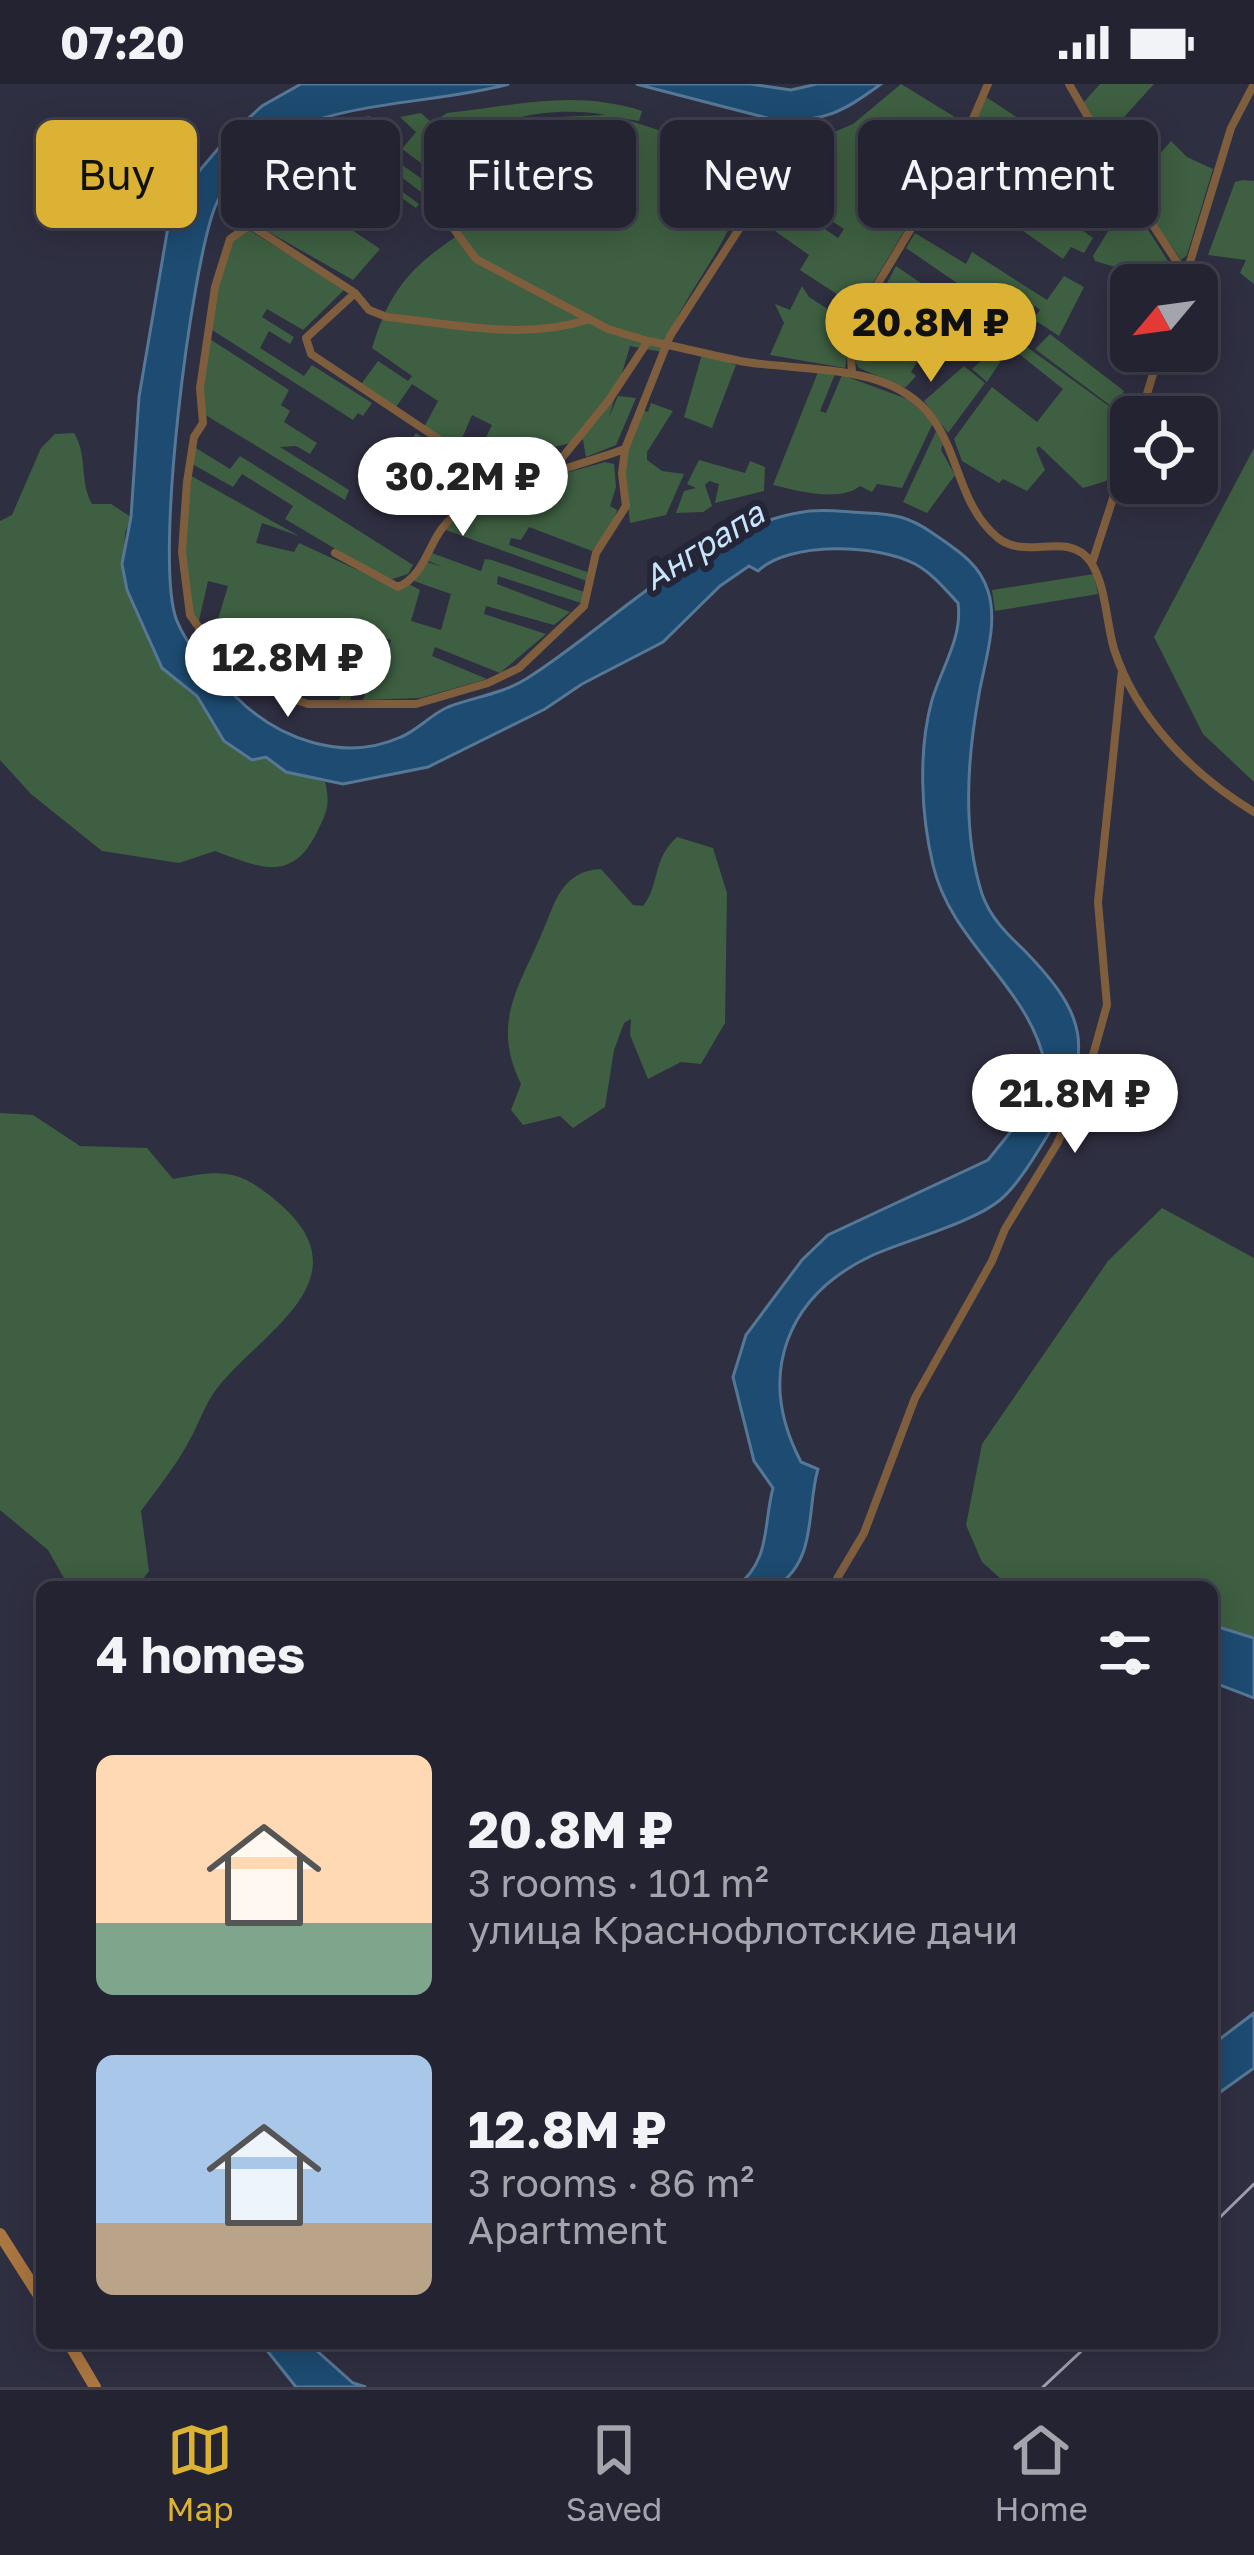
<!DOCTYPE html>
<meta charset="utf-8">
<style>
body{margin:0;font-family:"Golos Text",sans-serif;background:#2f2f3e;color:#f1f3f6;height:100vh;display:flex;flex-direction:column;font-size:45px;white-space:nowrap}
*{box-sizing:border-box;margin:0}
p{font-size:39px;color:#a3a4ac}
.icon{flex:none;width:66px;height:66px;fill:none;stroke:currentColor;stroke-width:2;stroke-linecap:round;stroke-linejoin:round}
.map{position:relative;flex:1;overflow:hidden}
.drawer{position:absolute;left:36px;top:1497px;width:1182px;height:768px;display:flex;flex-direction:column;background:#232332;border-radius:18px;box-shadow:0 6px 30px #0003,0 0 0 3px #40404d}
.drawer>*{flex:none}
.top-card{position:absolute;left:36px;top:36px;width:1182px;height:108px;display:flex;gap:24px}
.needle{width:78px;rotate:241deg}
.tools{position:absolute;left:1110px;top:180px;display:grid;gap:24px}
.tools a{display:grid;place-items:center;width:108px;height:108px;border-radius:18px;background:#232332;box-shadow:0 6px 30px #0003,0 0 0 3px #40404d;font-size:60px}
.price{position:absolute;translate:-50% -102px;padding:0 27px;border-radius:42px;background:#fff;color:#222;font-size:39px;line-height:78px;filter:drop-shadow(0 3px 6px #0008)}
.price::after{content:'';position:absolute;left:50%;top:72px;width:36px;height:27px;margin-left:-18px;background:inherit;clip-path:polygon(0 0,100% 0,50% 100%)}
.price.selected{background:#dbb233;color:#111}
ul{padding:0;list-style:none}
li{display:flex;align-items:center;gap:36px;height:300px;padding:0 60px}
li span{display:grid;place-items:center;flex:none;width:336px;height:240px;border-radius:18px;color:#555}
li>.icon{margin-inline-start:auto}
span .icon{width:144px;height:144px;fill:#fffc;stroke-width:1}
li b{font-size:51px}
h2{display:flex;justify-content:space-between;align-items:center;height:144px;padding:0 60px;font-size:51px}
.pill{padding:0 42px;border-radius:18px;background:#232332;box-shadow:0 6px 30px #0003,0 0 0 3px #40404d;font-size:42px;line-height:108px}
.pill.selected{background:#dbb233;color:#111}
.status{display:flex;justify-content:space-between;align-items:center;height:84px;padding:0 60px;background:#232332;direction:ltr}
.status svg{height:33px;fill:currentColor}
.tab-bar{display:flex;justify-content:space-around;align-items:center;height:168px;border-top:3px solid #40404d;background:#232332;font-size:33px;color:#a3a4ac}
.tab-bar a{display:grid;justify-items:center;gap:6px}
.tab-bar .selected{color:#dbb233}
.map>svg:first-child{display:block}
.green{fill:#3e5f41}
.water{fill:#1d4b71;stroke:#567795;stroke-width:3}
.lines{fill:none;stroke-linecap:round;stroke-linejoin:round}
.street{stroke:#7f5e3e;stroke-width:8}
.secondary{stroke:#aa7641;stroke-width:12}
.rail{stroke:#9e9eae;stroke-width:3}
.labels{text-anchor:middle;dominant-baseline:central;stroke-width:12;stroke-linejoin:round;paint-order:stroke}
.water-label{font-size:33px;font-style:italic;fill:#c9e4fd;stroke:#252538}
</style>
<div class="status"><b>07:20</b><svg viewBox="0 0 49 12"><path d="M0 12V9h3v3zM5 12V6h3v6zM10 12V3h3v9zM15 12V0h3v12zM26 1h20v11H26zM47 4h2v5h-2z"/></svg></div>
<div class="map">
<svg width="1254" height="2303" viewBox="0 0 1254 2303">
<rect width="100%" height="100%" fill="#2f2f42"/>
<path class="green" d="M901,0L968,41L858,224L800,186L809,171L765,140L781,115L838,154L844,145L784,106L779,113L745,98C731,165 683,206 662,268L630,262L609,333L618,312L636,314L616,361L586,373L583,356L541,366L522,357L507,385L478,370L492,341L472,331L457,366L423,345L438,317L412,300L394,326L359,303L378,277L408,297L412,292L372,264C389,209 407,186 454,154L464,114L457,77C489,33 557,33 605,31C566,23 493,29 464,61C456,71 449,84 443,95L402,65L416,48L400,33L421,29L432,39L447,29C515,22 573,5 642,27L639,37L621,34L736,71L747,80L746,97C757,68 770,47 804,62L798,81L813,57L853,40Z
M1100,0H1154L1104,55L1083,19Z
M986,13L1112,96L1105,107L1067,83L1117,118L1109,131L974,39Z
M370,32L376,62L433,103L426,112L373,71L365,80L419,120L416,124L322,57L316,47L333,38Z
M1171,57L1187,73L1213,85L1187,171L1181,176L1131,103Z
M953,81L1016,126L1021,119L1041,132L1049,122L1093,154L1084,169L1071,163L1063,175L945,92Z
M283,89L320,133L327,129L380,165L353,196L260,143Z
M1243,96L1254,97V200L1240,189L1246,176L1208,171L1235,98Z
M1128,114L1178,193L1176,201L1095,177L1093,172Z
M246,144L345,205L303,246L267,225L262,233L294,253L290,260L269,247L260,264L304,292L312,281L372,319L363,332L358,329L353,336L206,242L224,163L229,154Z
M915,149L966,180L972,168L1047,216L1064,192L1084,203L1059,252L1033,235L1040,226L1035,222L1021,243L906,164Z
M896,182L941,213L906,264L920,273L911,288L916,292L905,304L859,284L854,275L859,237L885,256L904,228L884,205Z
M802,202L809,213L852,241L845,284L770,271L784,239L775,220L790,226Z
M951,206L1017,252L987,298L972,285L984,274L972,255L983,243L946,215Z
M1050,250L1124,307L1115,325L1035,265Z
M205,252L289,306L281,321L290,327L284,338L317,359L310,370L296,362L280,363L349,406L345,416L199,327Z
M1020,258L1131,338L1127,364L1106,397L1083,404L1039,362L1036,365L1045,386L1027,407L1003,395L999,399L962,377L954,355L992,303L1037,338L1063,305L1014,266Z
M702,270L736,281L712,344L684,333Z
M964,282L985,299L948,349L924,317Z
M818,288L835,290L820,327L826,329L842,291L910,316L933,339L902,404L877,400L872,408L860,402C839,419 795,406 773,401Z
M651,319L673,327L647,368V376L662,387L684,390L666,431L630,439L623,375L642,326L648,328Z
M938,343L944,356L941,366L955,391L927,429L903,418Z
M74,349C88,372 79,397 92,420H111L131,433L125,449L123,494L162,583L197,612L217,647L241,670L266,673L286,688L325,698C330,718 328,726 319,744C294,798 265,786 215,767L179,779L102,767L31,710L0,676V437L12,431L41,364L55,350Z
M416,349L495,403L476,417L390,361L395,354L407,362Z
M191,361L230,385L240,372L413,481L408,490L392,495L381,492L285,435L293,422L242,390L233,403L187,377Z
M1254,364V698L1203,650L1154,553Z
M699,376L745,389L750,377L765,383L764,407L715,419L719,400L709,397L705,401L712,422L703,428L676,429L684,407L696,404L687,400Z
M605,378L614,380L616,403L610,422L617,426L611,445L592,467L529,443L521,456L511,454L509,461L587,488V497L443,445L481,420L487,423L501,408L510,414L514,409L509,405Z
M186,389L299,452L262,439L256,459L294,468L299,459L401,506L409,500L420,506L411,537L441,546L451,510L414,497L424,477L443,483L426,476L429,468L481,487L485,475L492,476L584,508L581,519L498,492L497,500L570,528L554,541L486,522L484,530L546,550L500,589L435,563L432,572L487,595L420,614L363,616L378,563L388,566L391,556L373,551L350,616H339L359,546L326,537L300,615C265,603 230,596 209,565L228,502L208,497L198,541L193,540L181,460Z
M1094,490L1098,510L995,527L992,506Z
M677,753L713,764L727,809L725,939L701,980L681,978L648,995L630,951L631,935L624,939L614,966L605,1023L573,1044L560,1032L523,1041L511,1026L521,1000C491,939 519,903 542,849C555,819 561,787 601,785L633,821L643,822C660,801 652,775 677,753Z
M0,1029L33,1031L80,1062L147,1064L173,1095C224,1085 240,1085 280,1120C369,1198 254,1251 213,1310C203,1325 197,1344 188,1359C175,1383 157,1405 141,1427L149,1487L137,1503H69L48,1466L0,1426Z
M1162,1124L1254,1174V1554L1212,1541V1503H1010L982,1478L966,1441L982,1360L1108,1177Z"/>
<path class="water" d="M301,0H509C436,20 344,16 279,52C253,66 226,95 215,123C191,184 153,480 177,537C188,565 215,591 236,613C278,655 343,679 401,653C418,646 430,631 448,623C474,613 502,610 526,595C609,543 699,447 797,429C821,424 843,428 867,429C894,430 909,433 931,448C955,465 979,478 988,507C999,541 983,582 978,616C967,678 963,750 982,810C990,833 1006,849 1023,865C1087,931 1096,964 1049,1049C1037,1069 1018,1101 1000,1116C974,1138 907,1156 873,1171C785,1212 756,1292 801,1378L818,1385C806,1426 818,1475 776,1503H736C771,1476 763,1442 773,1404L754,1377L733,1293L746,1251L802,1176L828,1151L988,1076L1021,1035L1045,980C1029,902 951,859 933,781C921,731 918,666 932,616C941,585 963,553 958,519C945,505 932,489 915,480C878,460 789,457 758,487L749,482L720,502L663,558L582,600L545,625L428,683L343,700L286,688L266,673L252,676L224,657L197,612L162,584L127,506L122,480L131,433L139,313L168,143L200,86L228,53L262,22Z
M636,0H750L791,6L817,0H881C841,29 825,38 775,36Z
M1212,1541L1254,1554V1614L1212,1598Z
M1254,1929V1984L1212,2014V1961Z
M261,2259H308L353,2299L366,2303H296Z"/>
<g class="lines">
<path class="street" d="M1069,0L1128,103L1186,192
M480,88C470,106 452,111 443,130L476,175L608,245L648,257
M1183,201L1231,44L1254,0
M355,209L306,254L311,270L464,372L502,406
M590,235C523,257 456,240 387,233L369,226L355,209L250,141L230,155L215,203L200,304L203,339L194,353L187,398L182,468L190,531L226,582L284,612L308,620H416L488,599L519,584L584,522L596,469L626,422L622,390L625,365L670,252L741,142L756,75L767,57L799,51L817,58
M852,288L850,258L856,236L962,60L988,0
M1140,333L1160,267
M548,391L609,316L648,257C681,263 713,272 746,278C807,288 892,278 933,335C960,373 960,423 998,454C1028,477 1067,446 1090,477C1106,500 1106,538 1114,565C1136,634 1193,691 1254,728
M335,469L398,503C429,490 428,449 456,431C507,399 568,385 625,365
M1092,479L1131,359
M832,1503L864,1449L915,1314L992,1177L1005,1145L1057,1060L1086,996L1107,921L1098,818L1122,586"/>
<path class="secondary" d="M0,2150L42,2216
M69,2259L95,2303"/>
<path class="rail" d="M1212,2141L1254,2100
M1043,2303L1090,2259"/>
</g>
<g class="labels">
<g class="water-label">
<text transform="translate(703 461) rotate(-32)">Анграпа</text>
</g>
</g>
</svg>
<div class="tools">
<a><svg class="needle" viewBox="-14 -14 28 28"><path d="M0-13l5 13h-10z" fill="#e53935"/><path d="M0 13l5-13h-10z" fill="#a3a4ac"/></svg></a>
<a><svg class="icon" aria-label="locate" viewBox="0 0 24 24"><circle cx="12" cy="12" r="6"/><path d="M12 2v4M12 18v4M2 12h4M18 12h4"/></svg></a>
</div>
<b class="price selected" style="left:931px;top:301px">20.8M ₽</b>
<b class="price" style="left:463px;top:455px">30.2M ₽</b>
<b class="price" style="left:288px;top:636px">12.8M ₽</b>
<b class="price" style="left:1075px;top:1072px">21.8M ₽</b>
<div class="top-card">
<a class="pill selected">Buy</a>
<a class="pill">Rent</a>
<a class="pill">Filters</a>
<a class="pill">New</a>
<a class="pill">Apartment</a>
</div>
<section class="drawer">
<h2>4 homes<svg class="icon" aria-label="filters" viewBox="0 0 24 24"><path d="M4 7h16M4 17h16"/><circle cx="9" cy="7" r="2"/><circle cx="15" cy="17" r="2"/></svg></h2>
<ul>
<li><span style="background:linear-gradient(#ffd9b3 70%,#7fa58c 0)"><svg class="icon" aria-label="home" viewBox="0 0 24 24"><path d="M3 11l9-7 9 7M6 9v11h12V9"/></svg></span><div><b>20.8M ₽</b><p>3 rooms · 101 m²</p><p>улица Краснофлотские дачи</p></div></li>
<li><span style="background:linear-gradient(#a9c7e8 70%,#b9a48a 0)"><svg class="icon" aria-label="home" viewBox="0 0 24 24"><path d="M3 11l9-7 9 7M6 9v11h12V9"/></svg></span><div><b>12.8M ₽</b><p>3 rooms · 86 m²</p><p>Apartment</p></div></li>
</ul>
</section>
</div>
<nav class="tab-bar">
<a class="selected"><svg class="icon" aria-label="map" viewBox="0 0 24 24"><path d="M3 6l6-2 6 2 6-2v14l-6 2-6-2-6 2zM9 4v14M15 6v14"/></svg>Map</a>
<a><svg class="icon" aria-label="saved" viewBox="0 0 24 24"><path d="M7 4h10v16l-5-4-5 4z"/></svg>Saved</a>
<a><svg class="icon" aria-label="home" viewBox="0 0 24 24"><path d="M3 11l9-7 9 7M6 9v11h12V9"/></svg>Home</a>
</nav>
